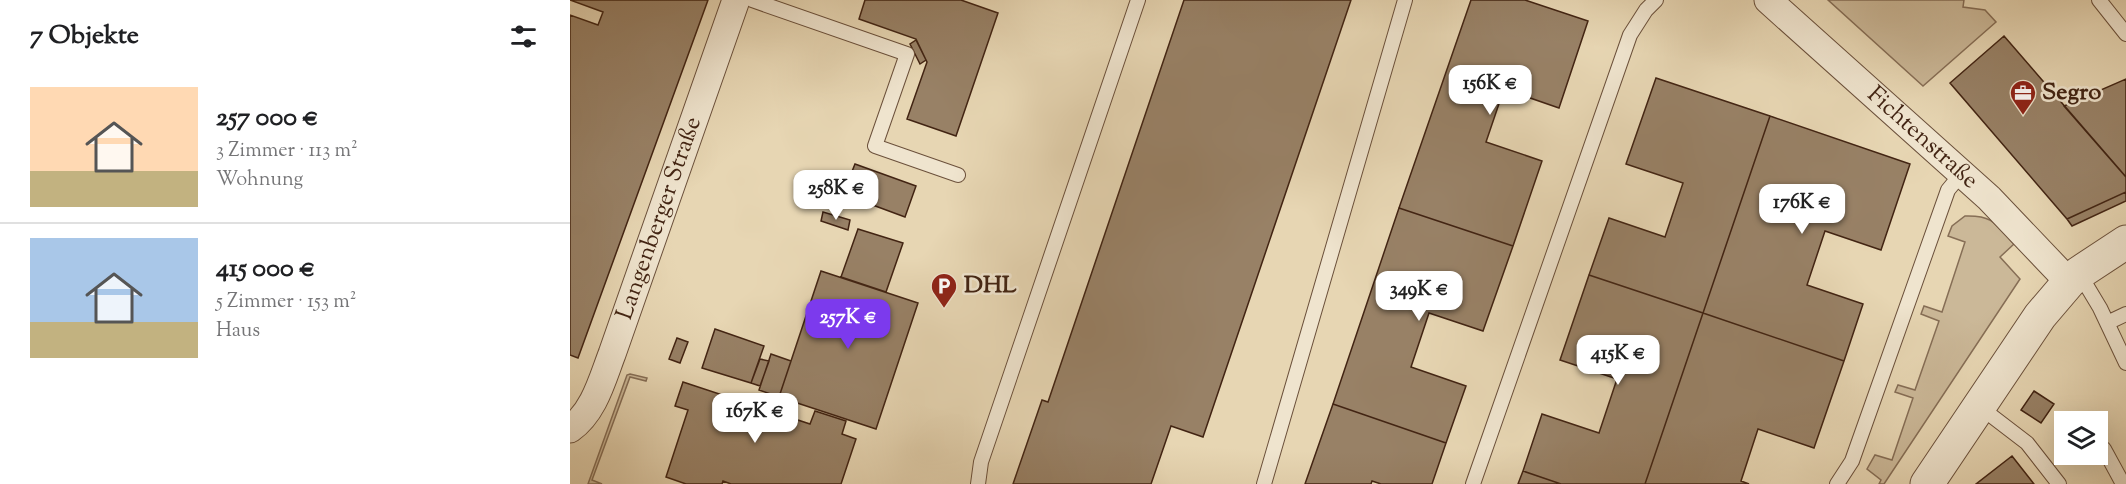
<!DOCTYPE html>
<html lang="de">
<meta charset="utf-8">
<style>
body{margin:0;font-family:"Sorts Mill Goudy",serif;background:#f6f6f6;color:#202124;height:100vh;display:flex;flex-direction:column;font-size:22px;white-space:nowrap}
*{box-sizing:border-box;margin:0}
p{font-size:20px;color:#757577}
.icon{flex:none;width:33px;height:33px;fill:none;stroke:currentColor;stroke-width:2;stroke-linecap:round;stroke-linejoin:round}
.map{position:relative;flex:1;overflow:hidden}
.drawer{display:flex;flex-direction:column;background:#fff;width:570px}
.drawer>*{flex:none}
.buttons{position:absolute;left:1484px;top:411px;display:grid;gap:12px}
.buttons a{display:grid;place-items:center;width:54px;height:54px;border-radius:0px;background:#fff;box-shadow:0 6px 24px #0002;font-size:30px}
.price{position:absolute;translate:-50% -51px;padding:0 14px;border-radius:12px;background:#fff;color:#222;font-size:20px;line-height:39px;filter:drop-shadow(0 2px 3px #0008)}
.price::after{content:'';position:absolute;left:50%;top:36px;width:18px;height:14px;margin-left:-9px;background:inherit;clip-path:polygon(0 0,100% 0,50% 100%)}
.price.on{background:#7c3aed;color:#fff}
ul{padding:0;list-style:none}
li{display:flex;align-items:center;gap:18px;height:150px;padding:0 30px}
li+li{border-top:2px solid #e0e0e0}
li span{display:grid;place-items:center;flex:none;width:168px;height:120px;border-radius:0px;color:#555}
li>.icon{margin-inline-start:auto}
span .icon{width:72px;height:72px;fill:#fffc;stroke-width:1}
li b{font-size:26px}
h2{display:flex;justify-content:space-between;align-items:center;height:72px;padding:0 30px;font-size:26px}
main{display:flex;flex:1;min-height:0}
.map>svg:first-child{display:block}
.green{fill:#cbb898;stroke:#866e56;stroke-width:1.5}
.building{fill:#988166;stroke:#422413;stroke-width:1.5}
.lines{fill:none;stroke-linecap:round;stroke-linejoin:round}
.service-casing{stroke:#6b503b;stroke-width:16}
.minor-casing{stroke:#6b503b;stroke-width:29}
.tertiary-casing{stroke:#6b503b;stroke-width:35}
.service{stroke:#efe4ce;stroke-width:14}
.minor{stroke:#efe4ce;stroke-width:27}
.tertiary{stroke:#efe4ce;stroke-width:33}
.labels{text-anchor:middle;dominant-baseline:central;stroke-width:5;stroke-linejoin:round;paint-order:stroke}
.poi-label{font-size:24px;font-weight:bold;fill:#422413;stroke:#efe4ce;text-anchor:start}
.street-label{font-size:24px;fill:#422413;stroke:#efe4ce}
</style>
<main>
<section class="drawer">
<h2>7 Objekte<svg class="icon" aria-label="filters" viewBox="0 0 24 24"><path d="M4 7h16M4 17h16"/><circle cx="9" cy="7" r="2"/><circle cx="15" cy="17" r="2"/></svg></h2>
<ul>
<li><span style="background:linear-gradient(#ffd9b3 70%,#c2b280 0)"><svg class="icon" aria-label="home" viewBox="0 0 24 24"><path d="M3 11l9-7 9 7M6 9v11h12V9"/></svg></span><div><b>257 000 €</b><p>3 Zimmer · 113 m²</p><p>Wohnung</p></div></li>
<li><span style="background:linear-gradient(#a9c7e8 70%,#c2b280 0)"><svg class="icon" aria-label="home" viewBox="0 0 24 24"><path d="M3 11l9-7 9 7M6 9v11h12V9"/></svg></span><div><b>415 000 €</b><p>5 Zimmer · 153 m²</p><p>Haus</p></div></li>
</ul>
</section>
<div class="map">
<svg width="1556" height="484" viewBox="0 0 1556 484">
<rect width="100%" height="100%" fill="#e7d6b3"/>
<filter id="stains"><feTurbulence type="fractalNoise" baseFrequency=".00333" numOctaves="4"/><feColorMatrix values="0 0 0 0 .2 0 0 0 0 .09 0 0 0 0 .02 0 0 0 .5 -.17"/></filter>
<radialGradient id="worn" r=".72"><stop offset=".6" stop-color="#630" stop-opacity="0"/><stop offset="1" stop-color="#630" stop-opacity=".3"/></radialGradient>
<path class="green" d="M1258,0H1394L1393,7L1415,10L1426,22L1353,86Z
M1395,216C1423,215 1426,224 1444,244L1430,257L1450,279L1314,484H1309L1311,480L1297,469L1305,455L1322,460L1343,398L1325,392L1328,385L1345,390L1369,321L1351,314L1354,306L1372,312L1395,242L1378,236L1382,226Z
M60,374L77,378L76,381L60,377L22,480L32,484H18L57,375Z"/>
<path class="building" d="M0,0H138L8,358L0,355V15L28,25L33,12Z
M295,0H391L428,13L386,136L337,119L357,62L346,39L289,19Z
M614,0H781L633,437L601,426L581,484H443L472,400L478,402Z
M901,0H955L1018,21L989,108L934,89L916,142L972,161L943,246L829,208Z
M1434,36L1556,177V192L1497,219L1380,83Z
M346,40L356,60L350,64L340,44Z
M1086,78L1200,116L1133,313L1019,275L1039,218L1095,237L1113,183L1056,164Z
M1556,79V177L1494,106Z
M1200,116L1340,164L1311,250L1255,231L1237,285L1293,304L1274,361L1133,313Z
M285,164L346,186L335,217L273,194Z
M1556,192V201L1502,226L1497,219Z
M829,208L943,246L913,331L859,313L841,367L896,386L876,443L763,404Z
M253,212L280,220L278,230L251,221Z
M288,229L333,243L316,292L271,277Z
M251,271L348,303L306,429L209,397Z
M1019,275L1133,313L1075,484H991L953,471L972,414L1029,433L1047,379L990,360Z
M1133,313L1274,361L1244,448L1188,429L1171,481L1179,484H1075Z
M145,329L194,346L181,383L132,368Z
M107,338L118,342L110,363L99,359Z
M201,354L221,361L209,397L189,390Z
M190,359L199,361L190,386L181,383Z
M113,382L240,424L245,411L276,421L272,434L286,439L271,484H161L153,481L152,484H116L96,477L118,410L105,406Z
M1464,391L1484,404L1471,423L1451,410Z
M763,404L876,443L862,484H811L802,481L801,484H735Z
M1442,456L1464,484H1406Z
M953,471L991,484H948Z"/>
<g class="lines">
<g class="service-casing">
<path id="service" d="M182,0L337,54L305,146L388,175
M1529,0L1556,34
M1509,273L1530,308L1556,363
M1537,323L1556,314
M1410,407L1457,443L1489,484
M1534,449L1553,484
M408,484L411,462L568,0
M694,484L835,0
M903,484L1060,35L1076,10L1086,0
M1267,484L1282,461L1378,190L1392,173"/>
</g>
<g class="minor-casing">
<g id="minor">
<path id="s1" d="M1198,0L1419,198L1499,282"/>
<path id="s2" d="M0,429C24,412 32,380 42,354L166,0"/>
</g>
</g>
<g class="tertiary-casing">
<path id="tertiary" d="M1357,484L1470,316L1499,282L1509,273L1556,242"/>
</g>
<use href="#service" class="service"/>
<use href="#minor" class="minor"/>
<use href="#tertiary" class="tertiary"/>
</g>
<defs>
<g id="office-pin" transform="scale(1.35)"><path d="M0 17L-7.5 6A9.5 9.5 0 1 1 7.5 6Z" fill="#8f2418" stroke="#efe4ce"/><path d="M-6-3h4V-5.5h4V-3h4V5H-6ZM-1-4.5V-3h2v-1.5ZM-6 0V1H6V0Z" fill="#fff"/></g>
<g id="parking-pin" transform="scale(1.35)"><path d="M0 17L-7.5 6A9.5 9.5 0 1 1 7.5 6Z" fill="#8f2418" stroke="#efe4ce"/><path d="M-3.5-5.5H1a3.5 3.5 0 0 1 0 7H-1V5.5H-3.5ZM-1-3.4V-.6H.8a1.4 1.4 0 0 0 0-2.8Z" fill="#fff"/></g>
</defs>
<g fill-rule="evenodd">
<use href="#office-pin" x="1453" y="93"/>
<use href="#parking-pin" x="374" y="286"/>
</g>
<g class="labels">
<g class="poi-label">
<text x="1472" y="93">Segro</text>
<text x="394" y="286">DHL</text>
</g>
<g class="street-label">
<text stroke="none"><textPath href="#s1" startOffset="207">Fichtenstraße</textPath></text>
<text stroke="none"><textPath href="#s2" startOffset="231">Langenberger Straße</textPath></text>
</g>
</g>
<rect width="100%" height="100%" filter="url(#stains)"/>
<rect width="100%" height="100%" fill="url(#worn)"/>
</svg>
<div class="buttons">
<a><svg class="icon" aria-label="layers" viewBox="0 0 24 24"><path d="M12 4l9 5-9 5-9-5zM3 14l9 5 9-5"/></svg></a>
</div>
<b class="price" style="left:920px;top:116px">156K €</b>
<b class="price" style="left:266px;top:221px">258K €</b>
<b class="price" style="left:1232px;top:235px">176K €</b>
<b class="price" style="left:849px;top:322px">349K €</b>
<b class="price on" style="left:278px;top:350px">257K €</b>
<b class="price" style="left:1048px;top:386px">415K €</b>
<b class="price" style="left:185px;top:444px">167K €</b>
</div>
</main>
